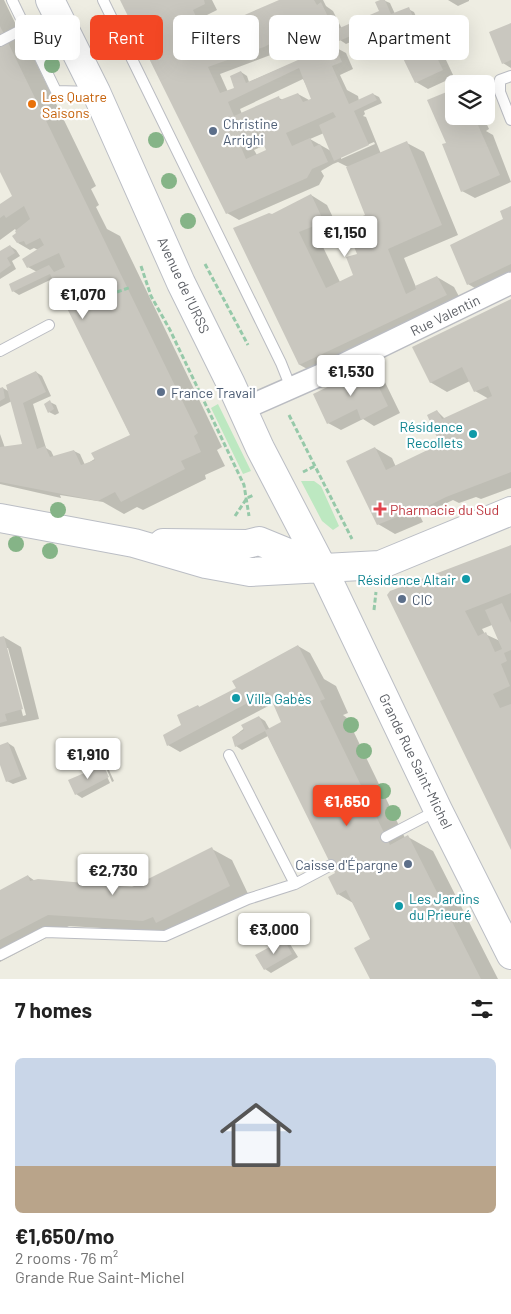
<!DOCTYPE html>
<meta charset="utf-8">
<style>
body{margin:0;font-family:Barlow,sans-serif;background:#f2f2f2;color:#222;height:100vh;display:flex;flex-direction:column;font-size:19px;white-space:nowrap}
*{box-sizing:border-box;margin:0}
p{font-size:16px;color:#767676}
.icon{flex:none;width:28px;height:28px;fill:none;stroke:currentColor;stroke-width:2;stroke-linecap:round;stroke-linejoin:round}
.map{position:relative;height:979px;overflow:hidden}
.details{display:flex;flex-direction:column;background:#fff;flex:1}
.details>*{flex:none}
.top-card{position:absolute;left:15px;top:15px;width:481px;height:45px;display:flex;gap:10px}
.buttons{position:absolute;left:445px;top:75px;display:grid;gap:10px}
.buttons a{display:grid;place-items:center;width:50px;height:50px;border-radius:8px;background:#fff;box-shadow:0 5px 20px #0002;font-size:25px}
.price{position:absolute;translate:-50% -42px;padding:0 11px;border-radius:5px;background:#fff;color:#222;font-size:16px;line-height:32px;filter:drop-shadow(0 1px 2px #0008)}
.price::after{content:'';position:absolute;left:50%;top:30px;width:15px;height:11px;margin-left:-8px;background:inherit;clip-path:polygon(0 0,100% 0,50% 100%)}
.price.active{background:#f34724;color:#fff}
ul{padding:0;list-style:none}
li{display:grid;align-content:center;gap:10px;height:265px;padding:0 15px}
li span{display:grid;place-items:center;height:155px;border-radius:8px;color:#555}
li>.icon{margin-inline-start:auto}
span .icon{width:90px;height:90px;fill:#fffc;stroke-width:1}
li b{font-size:21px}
h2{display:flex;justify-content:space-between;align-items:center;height:60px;padding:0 15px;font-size:21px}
.chip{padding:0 18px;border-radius:8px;background:#fff;box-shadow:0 5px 20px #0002;font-size:18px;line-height:45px}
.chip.active{background:#f34724;color:#fff}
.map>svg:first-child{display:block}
.green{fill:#bde8c1}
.shadow{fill:#0003;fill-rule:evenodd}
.building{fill:#c9c7bf;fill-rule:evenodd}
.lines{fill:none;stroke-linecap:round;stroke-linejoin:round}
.lane-casing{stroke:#babcc2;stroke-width:12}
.street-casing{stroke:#babcc2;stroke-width:24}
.secondary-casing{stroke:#bbbec5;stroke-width:30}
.path{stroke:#96c9a9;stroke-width:3;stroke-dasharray:5 2.5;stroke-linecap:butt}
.lane{stroke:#fff;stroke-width:10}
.street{stroke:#fff;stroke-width:21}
.secondary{stroke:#fff;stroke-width:28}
.tree{fill:#85b487}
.food-dot{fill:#e8710a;stroke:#fff;stroke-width:2}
.service-dot{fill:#5c6f8a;stroke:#fff;stroke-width:2}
.culture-dot{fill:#0f9aa8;stroke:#fff;stroke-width:2}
.health-dot{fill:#e0444e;stroke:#fff;stroke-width:2}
.labels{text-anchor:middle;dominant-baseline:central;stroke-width:4.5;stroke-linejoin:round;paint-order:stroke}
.food-label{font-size:14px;fill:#c56008;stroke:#fff;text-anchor:start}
.service-label{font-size:14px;fill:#4e5e75;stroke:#fff;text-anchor:start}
.street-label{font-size:14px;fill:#5b5e64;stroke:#fff}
.culture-label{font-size:14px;fill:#0d838f;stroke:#fff;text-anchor:end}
.health-label{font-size:14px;fill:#be3a42;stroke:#fff;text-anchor:start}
</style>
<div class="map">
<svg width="511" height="979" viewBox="0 0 511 979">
<rect width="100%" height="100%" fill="#eeede2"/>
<path class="green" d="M218,404L251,471L243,474L211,408Z
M301,481H314L321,486L339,526L333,530L322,521Z"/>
<path class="shadow" d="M0,0H4L20,33L13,37L28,46L96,186L91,189L99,205L96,207L107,229L120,236L222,447L217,450L225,466L205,475L206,479L143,510L137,507L124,514L103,502L60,495L61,498L0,484V434L5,448L24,445L12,401L0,407V390L3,388L10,392L36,372L42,376L51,396L33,404L46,448L51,451L54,457L74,451L80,454L85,465L131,436L55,280H50L19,295L13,291L10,285L37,272L28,267L38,250L34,248L30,250L18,243L21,237L15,229L0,240V206L13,196L0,169Z
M121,0H212L217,10L203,17L218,28L282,0H323L326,6L333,11L342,29L381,11L383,0L390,3L395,14L408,9L414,12L423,32L389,47L383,43L377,30L346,44L340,40L336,30L322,36L311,29L279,46L281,51L220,74L228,92L236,88L241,72L247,76L249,82L333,46L346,53L353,69L340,75L347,90L358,96L359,101L373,94L379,97L382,103L364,111L365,114L363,116L366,117L381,154L407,143L424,152L458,235L404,258L416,287L437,277L454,287L463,304L325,379L300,365L235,228L272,216L311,195L327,205L340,232L314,242L323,247L340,282L354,276L367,216L348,167L338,162L333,164L321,171L324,176L319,185L239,220L227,213ZM303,79L313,99L309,100L298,94L283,100L279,98L242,114L240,109ZM324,133L331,151L310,139ZM374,142L375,144L341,159V156ZM265,145L268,151L257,155L254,150Z
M448,0H469V1L458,6Z
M511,24V68L503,63Z
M427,38L439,45L454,77L428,89L416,82Z
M454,116H483L489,129L486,131L493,135L511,182L475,198L462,191L447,143Z
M511,207V276L480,291L468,284Z
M10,246L16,250L20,256L12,261L16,269L0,279V253Z
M511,300V488L481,499L476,497L459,503L453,500L420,516L423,522L395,534L378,524L375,448L392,458L396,467L440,445L437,411L445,419L489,399L475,391L470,381L447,392L430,382Z
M369,369L382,376L400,413L374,426L363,419L341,430L328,423Z
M50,402L56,405L59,413L55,415L49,412Z
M511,546V847L407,633ZM492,625L500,641L485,634L482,629Z
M4,637L21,647L39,719L0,727V638ZM6,648H8L26,715L23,716Z
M298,646L310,653L324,679L336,686L348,713L343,715L347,718L405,838L408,837L433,851L498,979H371L372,940L353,903L338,894L337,874L268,736L242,750L236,746L233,737L259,717L265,721L270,730L284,722L274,703L180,752L168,745L198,706L201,708L238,688Z
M8,743L14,747L27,779L13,784L7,781L0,762V747Z
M103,766L109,770L114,781L112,782L107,770H104L110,783L82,798L76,794Z
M212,849L232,860L250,898L165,932L69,926L0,962V891L28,876L35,881L132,889Z
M284,941L290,944L298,957L271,973L265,969L257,956Z"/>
<path class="building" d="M120,0H204L205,4L193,10L212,50L219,47L210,30L279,0H314L317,5L321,2L330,21L309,30L307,25L264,47L208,67L220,93L234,88L230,76L241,71L246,83L334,44L342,62L332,66L349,104L373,93L377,100L354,111L369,145L334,161L319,125L336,117L333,112L286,133L292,146L310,138L314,147L320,144L328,162L312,169L307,178L226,214ZM299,68L311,99L303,102L298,93L280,100L279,96L234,116L228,102ZM258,132L266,150L246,159L238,140Z
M380,0H385L391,14L409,7L418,29L382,44L374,26L339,41L335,30L379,11L375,2Z
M511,23V60L502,64L489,32Z
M0,26L198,433L194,436L201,452L181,461L185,469L121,502L115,492L98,501L0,482V447L22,444L6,385L36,371L46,392L23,403L37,449L45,446L50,457L74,450L81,465L95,460L91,453L130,435L50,274L12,292L9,284L49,265L54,272L65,267L59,253L27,268L22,259L44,245L40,238L26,245L24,241L17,243L12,236L16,233L15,231L30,219L24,206L6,218L4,215L0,218V204L12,196L0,172Z
M427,37L443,70L415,83L399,50Z
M454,89V116H474L500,175L461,192L442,144L446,143L427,100Z
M407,141L442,225L388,249L406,294L416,289L415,286L437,276L447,295L299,365L233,228L269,213L272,214L311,194L324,222L299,232L326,288L353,275L346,257L357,254L345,224L365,215L346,167Z
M511,206V264L467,285L450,245L503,219L500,211Z
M10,245L15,253L7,258L11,265L0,273V251Z
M511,299V472L446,497L408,516L407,513L377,525L346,461L375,447L386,470L440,444L427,415L437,410L442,419L492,396L488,386L474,392L462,367L430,383L412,347Z
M369,367L388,406L361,420L357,409L327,424L313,394Z
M3,387L5,398L0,401V388Z
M50,400L54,409L48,413L44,404Z
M511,545V593L465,611L478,636L486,632L495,652L502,649L485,610L502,603L511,623V650L504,653L507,661L501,664L510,686L493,694L500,708L511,704V850L387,595L390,591Z
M4,636L23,709L5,714L7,721L0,723V637Z
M298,645L325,699L320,701L390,845L408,835L481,979H370L354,948L370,939L346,890L337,895L328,877L335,873L265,731L235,747L232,737L244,730L241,725L259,716L266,730L281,722L268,692L167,746L163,735L181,725L177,715L198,705L199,707L236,688L232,681Z
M8,742L21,776L6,782L0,765V745Z
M103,765L109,777L75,795L68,780Z
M212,847L230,886L156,923L153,917L143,921L48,915L0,940V890L28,875L30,881L38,879L132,887Z
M284,939L292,954L264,970L255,955Z"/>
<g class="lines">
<g class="lane-casing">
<path id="lane" d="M12,0L56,91L94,92
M103,0L281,363L291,388
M0,41L25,28
M511,76L500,80V92L511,120
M0,351L49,325
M229,755L295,884
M386,837L436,811
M0,955L45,932L165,936L248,899L295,884L331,865"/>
</g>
<g class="street-casing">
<path id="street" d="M243,409L334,369L511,283"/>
</g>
<g class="secondary-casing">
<path id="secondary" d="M50,0L96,92L181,283L231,384L260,448L322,567L438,810L511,955
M0,518L134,543L206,564L250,572L380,565L511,511
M163,543L247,544L259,541L320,566"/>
</g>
<path class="path" d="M205,264L248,345
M141,266L151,296L170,330L244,485L249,516
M117,292L131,287
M289,415L352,539
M303,472L315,466
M235,516L247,498L254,495
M374,610L376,592"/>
<use href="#lane" class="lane"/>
<use href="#street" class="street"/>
<use href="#secondary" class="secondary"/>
</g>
<g class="tree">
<circle cx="32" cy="23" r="8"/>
<circle cx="105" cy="37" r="8"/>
<circle cx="52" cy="65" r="8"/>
<circle cx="156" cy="140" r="8"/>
<circle cx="169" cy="181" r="8"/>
<circle cx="188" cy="221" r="8"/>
<circle cx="58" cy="510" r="8"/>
<circle cx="16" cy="544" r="8"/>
<circle cx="50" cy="551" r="8"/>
<circle cx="351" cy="725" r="8"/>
<circle cx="364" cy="751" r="8"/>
<circle cx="383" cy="791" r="8"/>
<circle cx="393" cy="813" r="8"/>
</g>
<circle class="food-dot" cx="32" cy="104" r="5"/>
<g class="service-dot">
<circle cx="213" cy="131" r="5"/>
<circle cx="161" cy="392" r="5"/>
<circle cx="402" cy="599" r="5"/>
<circle cx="408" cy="864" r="5"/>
</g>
<g class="culture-dot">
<circle cx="473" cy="434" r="5"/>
<circle cx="466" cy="579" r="5"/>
<circle cx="236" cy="698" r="5"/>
<circle cx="399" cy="906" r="5"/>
</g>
<path class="health-dot" d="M377.5 501.5h5v5h5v5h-5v5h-5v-5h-5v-5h5z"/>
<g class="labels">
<g class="food-label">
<text x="42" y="96">Les Quatre<tspan x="42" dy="16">Saisons</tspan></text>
</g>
<g class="service-label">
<text x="223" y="123">Christine<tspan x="223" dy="16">Arrighi</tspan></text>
<text x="171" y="392">France Travail</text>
<text x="412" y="599">CIC</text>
<text x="398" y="864" text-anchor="end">Caisse d'Épargne</text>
</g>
<g class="street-label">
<text transform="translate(184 285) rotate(65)">Avenue de l'URSS</text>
<text transform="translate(445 315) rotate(-26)">Rue Valentin</text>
<text transform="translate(416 761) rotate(64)">Grande Rue Saint-Michel</text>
</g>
<g class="culture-label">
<text x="463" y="426">Résidence<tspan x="463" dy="16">Recollets</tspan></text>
<text x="456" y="579">Résidence Altair</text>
<text x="246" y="698" text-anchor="start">Villa Gabès</text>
<text x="409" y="898" text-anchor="start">Les Jardins<tspan x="409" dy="16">du Prieuré</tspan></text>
</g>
<g class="health-label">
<text x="390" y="509">Pharmacie du Sud</text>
</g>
</g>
</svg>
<div class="buttons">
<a><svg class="icon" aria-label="layers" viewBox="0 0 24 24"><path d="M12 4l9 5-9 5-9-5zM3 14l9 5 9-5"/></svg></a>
</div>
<b class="price" style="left:345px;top:258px">€1,150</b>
<b class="price" style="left:83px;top:320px">€1,070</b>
<b class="price" style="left:351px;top:397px">€1,530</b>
<b class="price" style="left:88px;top:780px">€1,910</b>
<b class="price active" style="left:347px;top:827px">€1,650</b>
<b class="price" style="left:113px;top:896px">€2,730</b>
<b class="price" style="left:274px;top:955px">€3,000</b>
<div class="top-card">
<a class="chip">Buy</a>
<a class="chip active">Rent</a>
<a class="chip">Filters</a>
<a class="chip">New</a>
<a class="chip">Apartment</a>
</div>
</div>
<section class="details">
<h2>7 homes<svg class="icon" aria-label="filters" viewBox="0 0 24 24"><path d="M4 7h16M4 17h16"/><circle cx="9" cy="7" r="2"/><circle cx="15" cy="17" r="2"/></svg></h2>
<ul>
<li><span style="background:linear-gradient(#c9d6e8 70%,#b9a48a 0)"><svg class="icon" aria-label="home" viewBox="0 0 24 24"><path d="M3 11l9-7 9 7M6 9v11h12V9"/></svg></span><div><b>€1,650/mo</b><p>2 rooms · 76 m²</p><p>Grande Rue Saint-Michel</p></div></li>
</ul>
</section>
